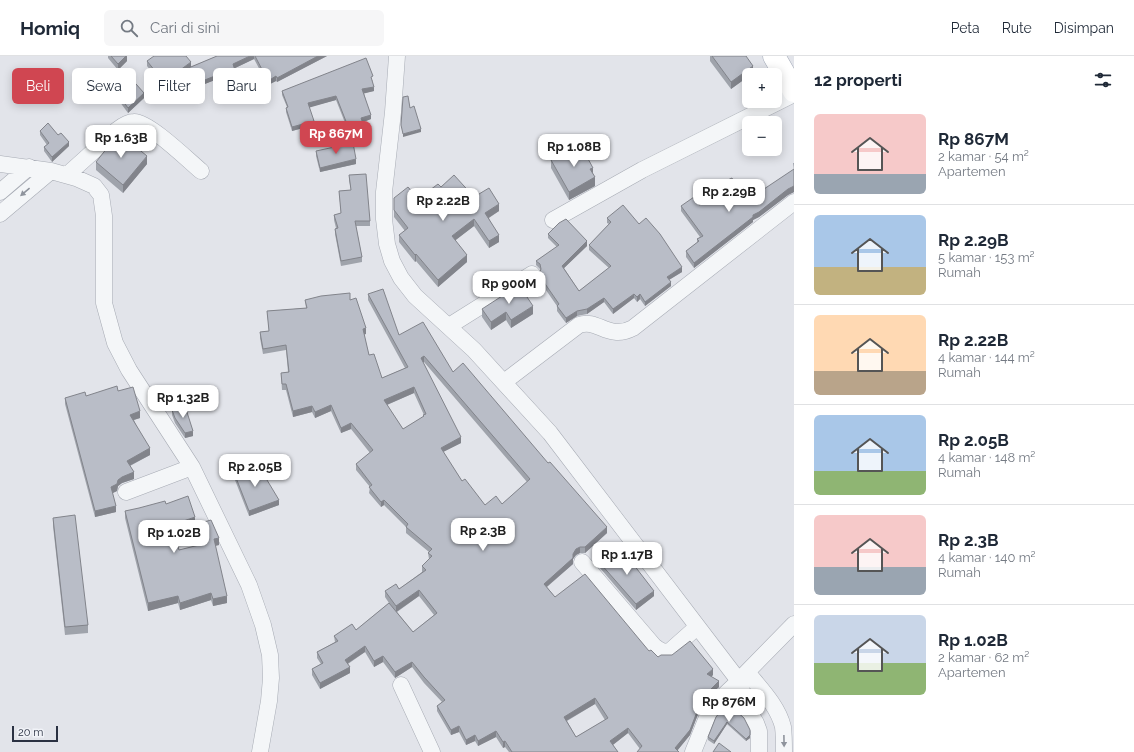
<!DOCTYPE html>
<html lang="id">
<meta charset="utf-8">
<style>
body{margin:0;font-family:Raleway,sans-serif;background:#f6f6f7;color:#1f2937;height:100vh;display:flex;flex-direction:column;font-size:15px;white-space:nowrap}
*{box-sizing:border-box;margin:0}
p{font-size:13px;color:#747a83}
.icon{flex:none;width:22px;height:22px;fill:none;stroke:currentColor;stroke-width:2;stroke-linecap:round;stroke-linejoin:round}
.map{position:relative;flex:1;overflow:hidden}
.panel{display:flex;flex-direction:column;background:#fff;width:340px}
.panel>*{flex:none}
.banner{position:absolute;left:12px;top:12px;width:380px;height:36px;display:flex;gap:8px}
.tools{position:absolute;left:742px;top:12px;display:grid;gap:8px}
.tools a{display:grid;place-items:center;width:40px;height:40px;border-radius:6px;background:#fff;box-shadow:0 2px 10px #0003;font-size:20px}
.scale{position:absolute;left:12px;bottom:10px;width:46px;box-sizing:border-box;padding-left:4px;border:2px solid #2a3142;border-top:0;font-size:11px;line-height:14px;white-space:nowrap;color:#2a3142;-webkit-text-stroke:3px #f1f3f8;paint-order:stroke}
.price{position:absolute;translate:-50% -34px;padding:0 9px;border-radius:8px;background:#fff;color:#222;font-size:13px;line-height:26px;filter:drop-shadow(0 1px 2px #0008)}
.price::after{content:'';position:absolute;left:50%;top:24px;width:12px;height:9px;margin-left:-6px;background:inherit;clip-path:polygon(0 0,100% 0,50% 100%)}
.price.on{background:#d04651;color:#fff}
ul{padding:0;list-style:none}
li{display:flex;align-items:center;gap:12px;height:100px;padding:0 20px}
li+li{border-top:1px solid #e0e1e3}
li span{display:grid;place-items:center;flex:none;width:112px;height:80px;border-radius:6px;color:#555}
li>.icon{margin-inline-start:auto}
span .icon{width:48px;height:48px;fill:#fffc;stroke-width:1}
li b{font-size:17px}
h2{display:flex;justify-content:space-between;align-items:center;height:48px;padding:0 20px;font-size:17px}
.chip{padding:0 14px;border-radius:6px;background:#fff;box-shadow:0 2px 10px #0003;font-size:14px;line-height:36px}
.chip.on{background:#d04651;color:#fff}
header{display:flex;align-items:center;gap:24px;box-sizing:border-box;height:56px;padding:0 20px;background:#fff;border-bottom:1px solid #e0e1e3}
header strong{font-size:19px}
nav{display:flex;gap:22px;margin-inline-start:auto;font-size:14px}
.search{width:280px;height:36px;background:#f6f6f7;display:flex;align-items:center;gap:10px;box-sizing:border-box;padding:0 14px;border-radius:6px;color:#747a83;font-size:15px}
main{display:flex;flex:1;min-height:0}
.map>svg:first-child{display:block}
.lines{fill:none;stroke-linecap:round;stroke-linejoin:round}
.street-casing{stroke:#a7abb4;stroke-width:17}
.primary-casing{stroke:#a1a8b6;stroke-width:23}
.street{stroke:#f4f6f8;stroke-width:16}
.primary{stroke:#fff;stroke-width:22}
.wall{fill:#9fa3ab;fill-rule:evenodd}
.shaded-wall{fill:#82848b}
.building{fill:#b9bdc7;stroke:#82848b;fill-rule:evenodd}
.oneway{fill:#8f949d}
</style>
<header>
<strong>Homiq</strong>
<div class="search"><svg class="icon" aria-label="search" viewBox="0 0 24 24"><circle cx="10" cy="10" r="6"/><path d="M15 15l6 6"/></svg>Cari di sini</div>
<nav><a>Peta</a><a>Rute</a><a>Disimpan</a></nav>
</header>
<main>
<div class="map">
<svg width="794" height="696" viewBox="0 0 794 696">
<rect width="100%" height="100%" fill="#e2e4ea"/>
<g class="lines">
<g class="street-casing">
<path id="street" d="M397,0L393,56L384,136V163L387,188L392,205L401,222L415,240L474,294L550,377L739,625L748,654L756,667L759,675V696
M0,108L51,115L76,122L94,130L101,139L104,160V247L115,287L129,314L192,411L249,529L263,569L270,599L271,622L269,645L260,696
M67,119L117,74C122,70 128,66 134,66C148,65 189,105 201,115
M0,136L29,111
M0,158L51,115
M553,164L642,114L794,38
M449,270L532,218
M504,326L579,269C598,262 608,285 633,272L794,146
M126,436L192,411
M582,506L654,590C659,594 663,597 670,595L697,571
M747,616C760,632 778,650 783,671C784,679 784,688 784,696
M401,629L432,696
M693,696L708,659L718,645L739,625L747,616L794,568"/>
</g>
<g class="primary-casing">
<path id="primary" d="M774,0L794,35"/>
</g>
<use href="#street" class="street"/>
<use href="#primary" class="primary"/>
</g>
<path class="wall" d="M108,0H127V5L118,14L108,2Z
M217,0H327L277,26L276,25L268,29L254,3L235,12L238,28L223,33L220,22L192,33L186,17V15L164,32L147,10V5L191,11Z
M710,0H746L753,17L731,33L710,5Z
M373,24L372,25L374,35L364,37L371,63L362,66L365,77L351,82L336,44L309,51L314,69L292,75L286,56V52L287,51L282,39V35Z
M114,32L144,42L128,57L114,38Z
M40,75L58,79L69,90L52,106L44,95V91L47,89L40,79Z
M316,95L356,108L320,116L316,100Z
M551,104L593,118L595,130L569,144L551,112Z
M96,106L147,108L123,137L96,114Z
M793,107H794V136L788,139L759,161L753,164V166L694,212L686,201V195L697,187V183L700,181L681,155V150L699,149L721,139L719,133V128L742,142L755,139L794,114Z
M349,119L370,165V170H356L362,201V206L341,210L335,178V173L336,172L334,164V159L341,158L339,135L351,134L349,124Z
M441,131L474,141L499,155L489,162L499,186L489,192L474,170L455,184L467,206L438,231L416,205L415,206L399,186V179L405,175L394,161V142L418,143Z
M607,162L639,168L682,216L669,224L671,230L645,250L640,243L637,246L634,242L613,258L604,246L587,258L577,260L566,267L557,255V250L539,224V219L541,215L540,213L536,209V205L557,191L548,182V178L587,190L564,212L579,235L609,212L589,194V189L609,168L607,167Z
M368,238L399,279L453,316L607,477L585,497H580L576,499L573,503V508L547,531L555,541L658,601L713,619L711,621L719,631L710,639L700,653L690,679L677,695L640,693L628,677L613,689L618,696H509L505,691L503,692L496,681L478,690L475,685L466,689L459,676L451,679L437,655V650L442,646L424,627L412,611L395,622L383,606L374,611L365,596L348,608L350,617L320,633L312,619V613L321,608L317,602V596L335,586L334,580L356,574L389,547L385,541V535L399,533L422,516V510L429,503L428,497L429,496L406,477V471L384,449L381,451L369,437L370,431L356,414V408L370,397L351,373L341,377L331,355L315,362L312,356L293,361L286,334H282L281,317L288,316L286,294L263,298L260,282V276L269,275L267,255L306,252L305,244H350L366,278H364L369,299L382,322L405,312L368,244ZM423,306H424L527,426L502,448L485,449L462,425L443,396L461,387ZM414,337L424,359H423V361L403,373L387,349ZM419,540L434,559L413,576L397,556ZM595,648L605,664L576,681L567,665Z
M482,253L533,258L511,272L506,264L491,274L482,261Z
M118,335L140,362L134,364L150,399L130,410L134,423L122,427L118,430L117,435L112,437L116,456L95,461L65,348V342L86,340Z
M172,354L193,380L185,382L175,367L172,359Z
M233,414L250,416L279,449L249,460L233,419Z
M166,448L195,468L174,476L179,494L201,489L197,475V468L219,489L215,490L227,547L213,550L211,544L180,554L178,547L148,555L125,462V455Z
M53,462L88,569V577L65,579L53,470Z
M600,507L654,540L636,554L600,512Z
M727,647L750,682L746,685L727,668L714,688L708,684V681Z"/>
<path class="shaded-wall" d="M126,0H127V5L118,14V8Z
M250,0H254V3L233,13V8Z
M318,0H327L277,26V22Z
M191,6V11L186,13V15L164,32V26Z
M753,10V17L751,19H749V20L731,33V26Z
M220,18V22L192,33V29Z
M276,20V25L268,29V25Z
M238,24V28L223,33V28Z
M374,31V35L362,38V33Z
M144,37V42L128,57V52Z
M336,40V44L308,52V47Z
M371,59V63L361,67V62Z
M314,65V69L292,75V71Z
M365,73V77L351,82V78Z
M421,73V76L403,81V78Z
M69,86V90L52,106V101Z
M147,100V108L123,137V129Z
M356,103V108L320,116V112Z
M593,112V120L590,113Z
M595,121V130L569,144V136Z
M794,130V136L788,139L759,161L753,164V166L694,212V207L753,159L788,133Z
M499,148V155L485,164V157Z
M474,163V170L452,187V180Z
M499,179V186L489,192V185Z
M587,185V190L562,214V210Z
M416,198V205L415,206V199Z
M467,199V206L438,231V224Z
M682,211V216L667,225V221Z
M671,226V230L645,250V246Z
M634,238V242L613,258V253Z
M640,238V243L637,246V241Z
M604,242V246L587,258V253Z
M533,250V258L511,272V264Z
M577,255V260L566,267V262Z
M506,256V264L491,274V266Z
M366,272V278L363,279V273Z
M424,300V306L421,308V302Z
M414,331V337L384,350V344Z
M331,349V355L315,362V356Z
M312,350V356L293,361V355Z
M140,355V362L130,365V359Z
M351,367V373L341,377V372Z
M193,375V380L185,382V377Z
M461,381V387L441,397V392Z
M150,392V399L127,411V405Z
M134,416V423L122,427L118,430L117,435L111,438V431L118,424L122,421Z
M279,444V449L249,460V455Z
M384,444V449L381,451V446Z
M116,450V456L95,461V455Z
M195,461V468L172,477V469Z
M607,471V477L585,497V491Z
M219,482V489L214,490V483Z
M580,491V497L576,499L573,503V508L544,533V528L573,498L576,493Z
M419,534V540L396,556V550Z
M654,535V540L636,554V548Z
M211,537V544L180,554V547Z
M178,540V547L148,555V547Z
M227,540V547L213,550V543Z
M365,590V596L345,609V604Z
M383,600V606L374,611V605Z
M412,606V611L395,622V616Z
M350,611V617L320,633V627Z
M713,613V619L707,624V618Z
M719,625V631L710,639L700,653L690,679L676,696L675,692L700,648L710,634Z
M595,642V648L564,666V661Z
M727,666V668L714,688V685Z
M459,670V676L451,679V674Z
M628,672V677L610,691V685Z
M496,675V681L478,690V685Z
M475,679V685L466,689V684Z
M750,679V682L746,685V683Z
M505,685V691L503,692V686Z"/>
<path class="building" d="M111,0H126L118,8Z
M154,0H186L191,6L164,26L147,5Z
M217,0H250L233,8L238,24L223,28L220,18L192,29L186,13Z
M255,0H318L277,22L276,20L268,25Z
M712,0H746L753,10L731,26Z
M366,2L373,20L371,21L374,31L362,33L371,59L361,62L365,73L351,78L336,40L308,47L314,65L292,71L286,52L288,51L282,35Z
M128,19L144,37L128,52L114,32Z
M408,40L410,52L414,50L421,73L403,78L401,69L403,41Z
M48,67L58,79L61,77L69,86L52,101L44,91L49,87L40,75Z
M119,77L147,100L123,129L96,106Z
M353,87L356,103L320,112L316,95Z
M580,88L593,112L590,113L595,121L569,136L551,104Z
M794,113V130L788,133L759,156L753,159V161L694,207L686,195L699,185L697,183L703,180L681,150L694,141L699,149L723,138L719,128L732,122L742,142L753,136L755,139Z
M366,118L370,165H355L362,201L341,205L335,173L338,172L334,159L341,157L339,135L351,134L349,119Z
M454,119L474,141L489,132L499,148L485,157L499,179L489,185L474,163L452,180L467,199L438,224L416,198L415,199L399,179L408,172L394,154V142L408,131L418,143L438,128L441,131Z
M623,149L639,168L646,162L660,178L682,211L667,221L671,226L645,246L640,238L637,241L634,238L613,253L604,242L587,253L577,255L566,262L557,250L559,248L539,219L541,213L540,208L536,205L559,189L548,178L559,167L566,163L587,185L562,210L579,235L611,210L589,189L611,166L607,162Z
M519,229L533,250L511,264L506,256L491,266L482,253Z
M383,233L399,279L423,266L453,316L463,307L548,407L550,406L607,471L585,491H580L576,493L573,498V502L544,528L555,541L585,518L649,595L651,594L658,601L661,599H672L690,585L713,613L707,618L719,625L710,634L700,648L690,674L675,692L679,696H637L642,690L628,672L610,685L618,696H512L505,685L503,686L496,675L478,685L475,679L466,684L459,670L451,674L437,650L445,644L424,621L412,606L395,616L383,600L374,605L365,590L345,604L350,611L320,627L312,613L323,607L317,596L338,585L334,580L352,568L356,574L389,547L413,576L437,557L419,534L396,550L385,535L396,528L399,533L426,514L422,510L432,500L428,497L432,493L406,471L408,468L384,444L381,446L369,431L372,429L356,408L373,394L351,367L341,372L331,349L315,356L312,350L293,355L286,328H282L281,317L289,316L286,289L263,293L260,276L269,275L267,255L307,252L305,244L321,240L350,237V244L356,242L366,272L363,273L369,299L374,298L382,322L408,311L368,238ZM424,300L530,423L502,448L496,440L485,449L465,423L462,425L441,392L461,381L421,302ZM414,331L426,358L423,359L424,360L403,373L384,344ZM595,642L608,662L576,681L564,661Z
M117,330L118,335L133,331L140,355L130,359L150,392L127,405L134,416L122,421L118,424L117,428L111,431L116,450L95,455L65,342L85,336L86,340Z
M185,350L193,375L185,377L175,362L172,354Z
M247,408L250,416L261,414L279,444L249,455L233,414Z
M188,440L195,461L172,469L179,494L203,488L197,468L211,464L219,482L214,483L227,540L213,543L211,537L180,547L178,540L148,547L125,455L139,452L165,445L166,448Z
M75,459L88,569L65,571L53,462Z
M620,491L654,535L636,548L600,507Z
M727,647L744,662L750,674V679L746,683L727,666L714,685L708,681L716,661Z
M719,687L731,696H713Z"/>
<defs><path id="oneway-solid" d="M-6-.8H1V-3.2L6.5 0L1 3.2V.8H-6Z"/></defs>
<g class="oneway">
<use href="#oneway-solid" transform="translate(25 136) rotate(140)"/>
<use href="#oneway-solid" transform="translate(784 685) rotate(89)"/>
</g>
</svg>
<div class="tools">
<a>+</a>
<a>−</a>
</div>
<div class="scale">20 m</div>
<b class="price on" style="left:336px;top:99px">Rp 867M</b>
<b class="price" style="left:121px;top:103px">Rp 1.63B</b>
<b class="price" style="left:574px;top:112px">Rp 1.08B</b>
<b class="price" style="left:729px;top:157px">Rp 2.29B</b>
<b class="price" style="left:443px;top:166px">Rp 2.22B</b>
<b class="price" style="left:509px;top:249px">Rp 900M</b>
<b class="price" style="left:183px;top:363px">Rp 1.32B</b>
<b class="price" style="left:255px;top:432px">Rp 2.05B</b>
<b class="price" style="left:483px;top:496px">Rp 2.3B</b>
<b class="price" style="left:174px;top:498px">Rp 1.02B</b>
<b class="price" style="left:627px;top:520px">Rp 1.17B</b>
<b class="price" style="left:729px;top:667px">Rp 876M</b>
<div class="banner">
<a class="chip on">Beli</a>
<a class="chip">Sewa</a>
<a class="chip">Filter</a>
<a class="chip">Baru</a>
</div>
</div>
<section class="panel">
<h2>12 properti<svg class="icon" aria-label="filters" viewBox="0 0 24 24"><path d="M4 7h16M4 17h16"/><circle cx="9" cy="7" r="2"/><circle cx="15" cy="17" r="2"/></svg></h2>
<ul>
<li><span style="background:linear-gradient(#f6c9c9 75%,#9aa5b1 0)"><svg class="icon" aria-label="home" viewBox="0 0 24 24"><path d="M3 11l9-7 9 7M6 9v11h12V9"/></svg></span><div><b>Rp 867M</b><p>2 kamar · 54 m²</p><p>Apartemen</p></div></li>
<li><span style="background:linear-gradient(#a9c7e8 65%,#c2b280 0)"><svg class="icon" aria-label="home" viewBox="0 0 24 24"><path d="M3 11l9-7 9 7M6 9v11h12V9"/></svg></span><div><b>Rp 2.29B</b><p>5 kamar · 153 m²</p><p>Rumah</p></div></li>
<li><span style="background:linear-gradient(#ffd9b3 70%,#b9a48a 0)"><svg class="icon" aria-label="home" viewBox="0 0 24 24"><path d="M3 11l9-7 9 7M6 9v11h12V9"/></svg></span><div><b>Rp 2.22B</b><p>4 kamar · 144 m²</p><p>Rumah</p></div></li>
<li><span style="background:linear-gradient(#a9c7e8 70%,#8fb573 0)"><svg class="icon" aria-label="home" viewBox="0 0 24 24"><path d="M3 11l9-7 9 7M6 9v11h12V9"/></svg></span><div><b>Rp 2.05B</b><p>4 kamar · 148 m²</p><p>Rumah</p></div></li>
<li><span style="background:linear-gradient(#f6c9c9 65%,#9aa5b1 0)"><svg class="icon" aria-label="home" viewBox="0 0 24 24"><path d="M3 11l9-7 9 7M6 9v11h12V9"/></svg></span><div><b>Rp 2.3B</b><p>4 kamar · 140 m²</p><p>Rumah</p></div></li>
<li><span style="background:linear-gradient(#c9d6e8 60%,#8fb573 0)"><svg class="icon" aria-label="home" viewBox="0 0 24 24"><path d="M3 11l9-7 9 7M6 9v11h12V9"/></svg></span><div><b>Rp 1.02B</b><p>2 kamar · 62 m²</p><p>Apartemen</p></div></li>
</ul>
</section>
</main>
